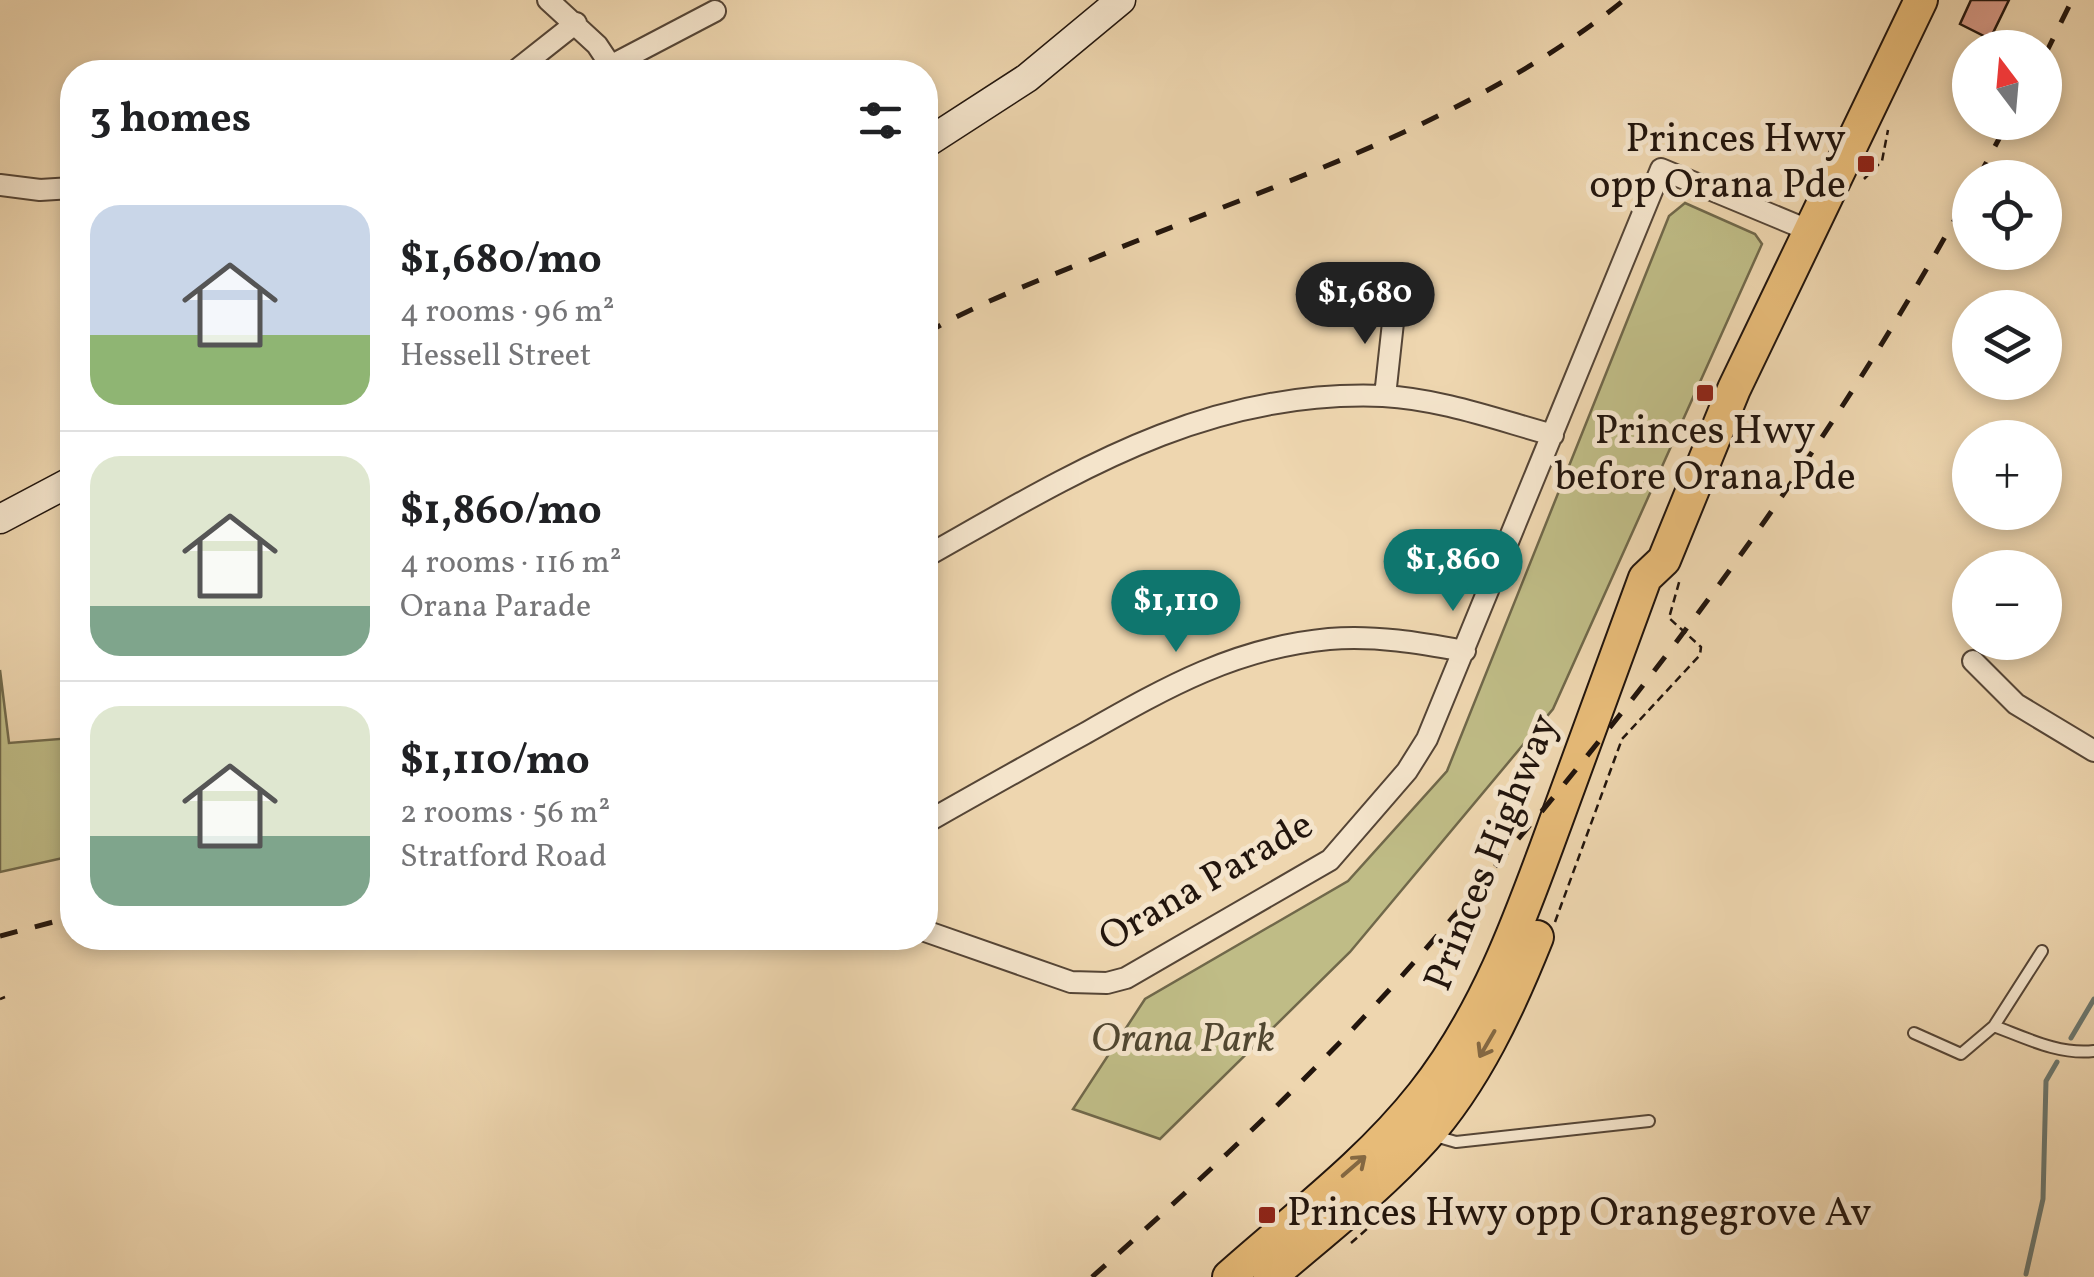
<!DOCTYPE html>
<meta charset="utf-8">
<style>
body{margin:0;font-family:Vollkorn,serif;background:#f2f2f2;color:#202124;height:100vh;display:flex;flex-direction:column;font-size:38px;white-space:nowrap}
*{box-sizing:border-box;margin:0}
p{font-size:32px;color:#757577}
.icon{flex:none;width:55px;height:55px;fill:none;stroke:currentColor;stroke-width:2;stroke-linecap:round;stroke-linejoin:round}
.map{position:relative;flex:1;overflow:hidden}
.details{position:absolute;left:60px;top:60px;width:878px;height:890px;display:flex;flex-direction:column;background:#fff;border-radius:40px;box-shadow:0 5px 15px #0003}
.details>*{flex:none}
.needle{width:65px;rotate:344deg}
.fabs{position:absolute;left:1952px;top:30px;display:grid;gap:20px}
.fabs a{display:grid;place-items:center;width:110px;height:110px;border-radius:50%;background:#fff;box-shadow:0 5px 15px #0003;font-size:50px}
.price{position:absolute;translate:-50% -85px;padding:0 22px;border-radius:35px;background:#0f766e;color:#fff;font-size:32px;line-height:65px;filter:drop-shadow(0 2px 5px #0008)}
.price::after{content:'';position:absolute;left:50%;top:60px;width:30px;height:22px;margin-left:-15px;background:inherit;clip-path:polygon(0 0,100% 0,50% 100%)}
.price.current{background:#222;color:#fff}
ul{padding:0;list-style:none}
li{display:flex;align-items:center;gap:30px;height:250px;padding:0 30px}
li+li{border-top:2px solid #e0e0e0}
li span{display:grid;place-items:center;flex:none;width:280px;height:200px;border-radius:30px;color:#555}
li>.icon{margin-inline-start:auto}
span .icon{width:120px;height:120px;fill:#fffc;stroke-width:1}
li b{font-size:42px}
h2{display:flex;justify-content:space-between;align-items:center;height:120px;padding:0 30px;font-size:42px}
.map>svg:first-child{display:block}
.green{fill:#bfbc86;stroke:#70684a;stroke-width:2.5}
.lines{fill:none;stroke-linecap:round;stroke-linejoin:round}
.stream{stroke:#6b776f;stroke-width:5}
.building{fill:#d79986;stroke:#22150d;stroke-width:2.5}
.lane-casing{stroke:#554536;stroke-width:14}
.street-casing{stroke:#554536;stroke-width:24}
.secondary-casing{stroke:#22150d;stroke-width:31}
.primary-casing{stroke:#22150d;stroke-width:36}
.path{stroke:#22150d;stroke-width:2.5;stroke-dasharray:8 5;stroke-linecap:butt}
.lane{stroke:#f4e4cb;stroke-width:10}
.street{stroke:#f4e4cb;stroke-width:20}
.secondary{stroke:#f4e4cb;stroke-width:28}
.primary{stroke:#e7bb78;stroke-width:32}
.rail{stroke:#22150d;stroke-width:5;stroke-dasharray:18 18;stroke-linecap:butt}
.oneway{stroke:#846842}
.poi-dot{fill:#8f2418;stroke:#f4e4cb;stroke-width:4}
.labels{text-anchor:middle;dominant-baseline:central;stroke-width:10;stroke-linejoin:round;paint-order:stroke}
.poi-label{font-size:40px;fill:#22150d;stroke:#f4e4cb;text-anchor:end}
.street-label{font-size:40px;fill:#22150d;stroke:#f4e4cb}
.park-label{font-size:40px;font-style:italic;fill:#514731;stroke:#f4e4cb}
</style>
<div class="map">
<svg width="2094" height="1277" viewBox="0 0 2094 1277">
<rect width="100%" height="100%" fill="#eed6af"/>
<filter id="stains"><feTurbulence type="fractalNoise" baseFrequency=".002" numOctaves="4"/><feColorMatrix values="0 0 0 0 .2 0 0 0 0 .09 0 0 0 0 .02 0 0 0 .5 -.17"/></filter>
<radialGradient id="worn" r=".72"><stop offset=".6" stop-color="#630" stop-opacity="0"/><stop offset="1" stop-color="#630" stop-opacity=".3"/></radialGradient>
<path class="green" d="M1685,203L1755,234L1762,244L1553,709L1350,952L1160,1139L1073,1109L1145,999L1348,881L1447,771L1669,216Z
M0,670L9,743L72,738V856L0,872Z"/>
<g class="lines">
<path class="stream" d="M2071,1038L2094,999
M2026,1274L2043,1199L2046,1081L2057,1062"/>
</g>
<path class="building" d="M1971,0H2009L1990,39L1960,24Z"/>
<g class="lines">
<g class="lane-casing">
<path id="lane" d="M2042,951L1994,1026C2026,1038 2059,1055 2094,1051
M1914,1033L1961,1054L1994,1026
M1435,1136L1456,1142L1649,1121"/>
</g>
<g class="street-casing">
<path id="street" d="M548,0L597,45L615,72
M612,65L715,11
M514,72L576,23
M0,185L40,190L72,188
M1385,396L1395,304
M925,557C1074,473 1205,389 1383,396C1441,399 1498,420 1553,435
M1973,661L2016,704L2094,751
M925,823C978,793 1031,763 1084,734C1165,688 1234,648 1329,639C1375,635 1420,643 1465,651
M925,931L1071,982L1107,983L1126,978L1330,860L1407,771L1427,739L1661,169L1808,230"/>
</g>
<g class="secondary-casing">
<path id="secondary" d="M925,144L1027,78L1121,0
M0,519L72,481"/>
</g>
<g class="primary-casing">
<path id="primary" d="M1229,1277C1294,1219 1368,1164 1423,1094C1487,1013 1521,917 1556,821C1586,740 1616,659 1645,578L1664,560L1734,389L1921,0
M1270,1277C1322,1232 1378,1189 1424,1138C1475,1081 1509,1007 1537,937"/>
</g>
<path class="path" d="M1864,179L1882,161L1888,130
M1555,922L1622,739L1700,655L1701,647L1669,618L1680,579
M0,999L5,997
M1351,1243L1383,1215"/>
<use href="#lane" class="lane"/>
<use href="#street" class="street"/>
<use href="#secondary" class="secondary"/>
<use href="#primary" class="primary"/>
<path class="rail" d="M2045,55L2072,0
M1978,178L2008,122
M925,334C978,303 1035,282 1092,259C1274,184 1469,125 1624,0
M0,936L72,917
M1092,1277C1210,1172 1327,1063 1430,944C1468,900 1504,855 1542,811C1703,617 1849,414 1970,192"/>
</g>
<defs><path id="oneway-shaft" d="M-6 0H5M1.5-3L5.5 0L1.5 3" fill="none" stroke-width="1.6" stroke-linecap="round" stroke-linejoin="round" transform="scale(2.5)"/></defs>
<g class="oneway">
<use href="#oneway-shaft" transform="translate(1487 1044) rotate(120)"/>
<use href="#oneway-shaft" transform="translate(1354 1166) rotate(-41)"/>
</g>
<g class="poi-dot">
<rect x="1856" y="154" width="20" height="20" rx="5"/>
<rect x="1695" y="383" width="20" height="20" rx="5"/>
<rect x="1257" y="1205" width="20" height="20" rx="5"/>
</g>
<g class="labels">
<g class="poi-label">
<text x="1846" y="141">Princes Hwy<tspan x="1846" dy="46">opp Orana Pde</tspan></text>
<text x="1705" y="433" text-anchor="middle">Princes Hwy<tspan x="1705" dy="46">before Orana Pde</tspan></text>
<text x="1287" y="1215" text-anchor="start">Princes Hwy opp Orangegrove Av</text>
</g>
<g class="street-label">
<text transform="translate(1493 853) rotate(-68)">Princes Highway</text>
<text transform="translate(1207 883) rotate(-30)">Orana Parade</text>
</g>
<g class="park-label">
<text x="1183" y="1041">Orana Park</text>
</g>
</g>
<rect width="100%" height="100%" filter="url(#stains)"/>
<rect width="100%" height="100%" fill="url(#worn)"/>
</svg>
<div class="fabs">
<a><svg class="needle" viewBox="-14 -14 28 28"><path d="M0-13l5 13h-10z" fill="#e53935"/><path d="M0 13l5-13h-10z" fill="#757577"/></svg></a>
<a><svg class="icon" aria-label="locate" viewBox="0 0 24 24"><circle cx="12" cy="12" r="6"/><path d="M12 2v4M12 18v4M2 12h4M18 12h4"/></svg></a>
<a><svg class="icon" aria-label="layers" viewBox="0 0 24 24"><path d="M12 4l9 5-9 5-9-5zM3 14l9 5 9-5"/></svg></a>
<a>+</a>
<a>−</a>
</div>
<b class="price current" style="left:1365px;top:347px">$1,680</b>
<b class="price" style="left:1453px;top:614px">$1,860</b>
<b class="price" style="left:1176px;top:655px">$1,110</b>
<section class="details">
<h2>3 homes<svg class="icon" aria-label="filters" viewBox="0 0 24 24"><path d="M4 7h16M4 17h16"/><circle cx="9" cy="7" r="2"/><circle cx="15" cy="17" r="2"/></svg></h2>
<ul>
<li><span style="background:linear-gradient(#c9d6e8 65%,#8fb573 0)"><svg class="icon" aria-label="home" viewBox="0 0 24 24"><path d="M3 11l9-7 9 7M6 9v11h12V9"/></svg></span><div><b>$1,680/mo</b><p>4 rooms · 96 m²</p><p>Hessell Street</p></div></li>
<li><span style="background:linear-gradient(#dfe7d0 75%,#7fa58c 0)"><svg class="icon" aria-label="home" viewBox="0 0 24 24"><path d="M3 11l9-7 9 7M6 9v11h12V9"/></svg></span><div><b>$1,860/mo</b><p>4 rooms · 116 m²</p><p>Orana Parade</p></div></li>
<li><span style="background:linear-gradient(#dfe7d0 65%,#7fa58c 0)"><svg class="icon" aria-label="home" viewBox="0 0 24 24"><path d="M3 11l9-7 9 7M6 9v11h12V9"/></svg></span><div><b>$1,110/mo</b><p>2 rooms · 56 m²</p><p>Stratford Road</p></div></li>
</ul>
</section>
</div>
